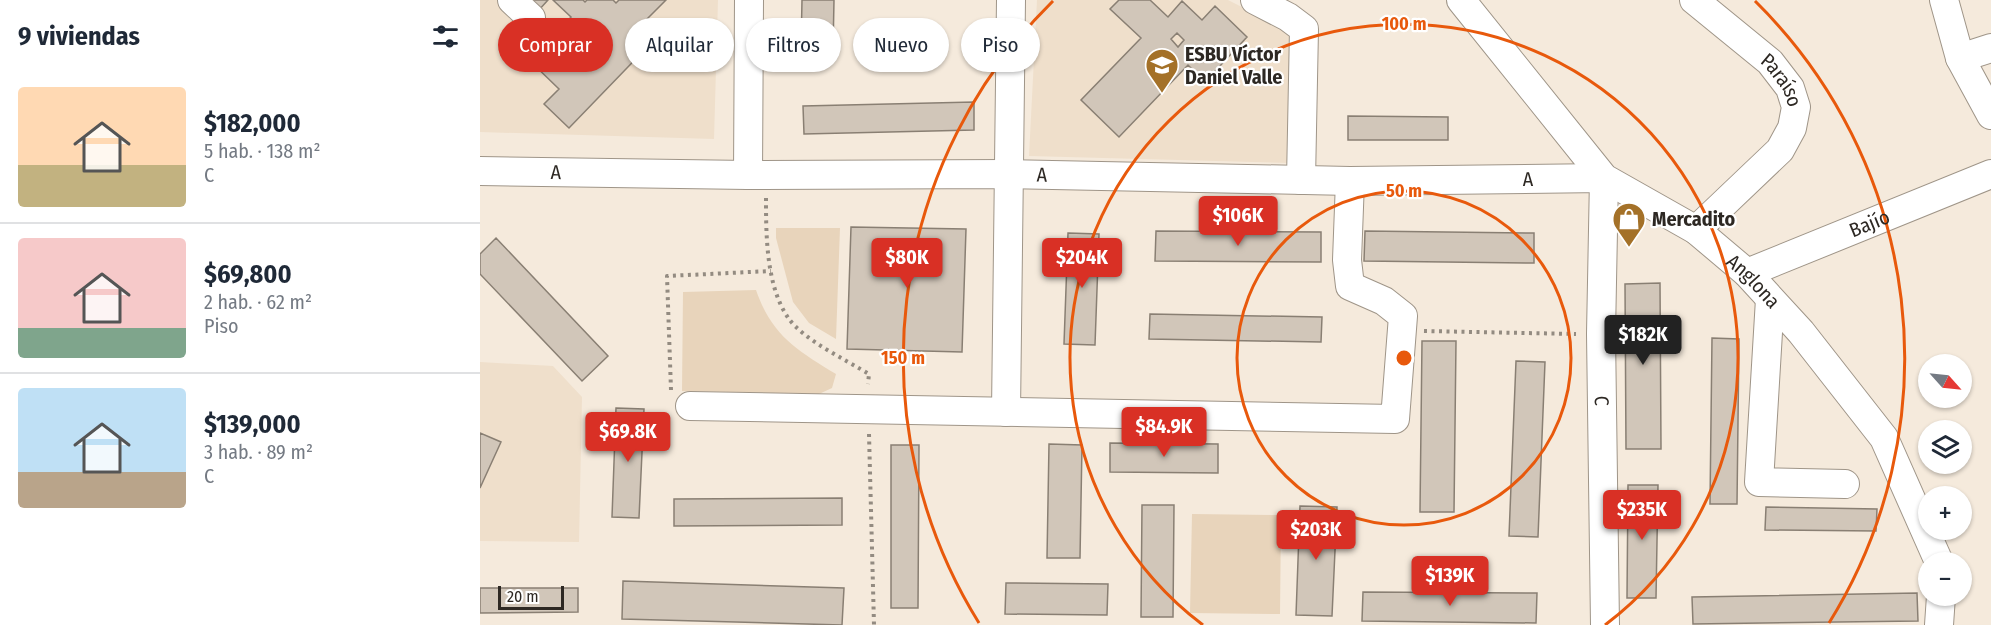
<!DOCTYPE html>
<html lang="es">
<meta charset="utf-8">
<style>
body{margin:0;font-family:"Fira Sans Condensed",sans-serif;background:#f6f6f7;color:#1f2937;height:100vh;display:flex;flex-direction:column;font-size:22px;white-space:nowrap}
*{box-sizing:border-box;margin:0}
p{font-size:20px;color:#747a83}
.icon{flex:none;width:33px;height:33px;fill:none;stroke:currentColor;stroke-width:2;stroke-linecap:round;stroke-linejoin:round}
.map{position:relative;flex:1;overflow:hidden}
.details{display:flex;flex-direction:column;background:#fff;width:480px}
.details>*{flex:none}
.top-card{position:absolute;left:18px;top:18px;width:570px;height:54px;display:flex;gap:12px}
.needle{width:39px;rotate:117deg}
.tools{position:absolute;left:1438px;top:354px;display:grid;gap:12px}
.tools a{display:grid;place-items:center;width:54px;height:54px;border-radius:50%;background:#fff;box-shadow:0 2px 4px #0004;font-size:30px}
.scale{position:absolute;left:18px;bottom:15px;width:66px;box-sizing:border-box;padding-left:6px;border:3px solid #2d2823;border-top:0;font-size:16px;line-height:21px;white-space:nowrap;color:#2d2823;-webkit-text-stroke:4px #fff;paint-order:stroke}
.price{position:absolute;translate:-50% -51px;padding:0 14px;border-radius:6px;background:#d93025;color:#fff;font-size:20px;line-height:39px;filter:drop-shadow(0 2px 3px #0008)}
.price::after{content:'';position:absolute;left:50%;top:36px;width:18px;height:14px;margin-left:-9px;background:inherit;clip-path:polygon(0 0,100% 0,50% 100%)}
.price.on{background:#222;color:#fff}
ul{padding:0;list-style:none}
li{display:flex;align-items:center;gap:18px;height:150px;padding:0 18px}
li+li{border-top:2px solid #e0e1e3}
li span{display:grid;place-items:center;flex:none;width:168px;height:120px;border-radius:6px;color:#555}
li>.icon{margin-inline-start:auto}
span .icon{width:72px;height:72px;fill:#fffc;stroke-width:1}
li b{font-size:26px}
h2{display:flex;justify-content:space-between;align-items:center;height:72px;padding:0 18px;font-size:26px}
.pill{padding:0 21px;border-radius:27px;background:#fff;box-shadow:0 2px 4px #0004;font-size:21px;line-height:54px}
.pill.on{background:#d93025;color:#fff}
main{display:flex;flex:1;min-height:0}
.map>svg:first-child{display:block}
.built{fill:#efdfcb}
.green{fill:#e8d4bb}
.building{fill:#d1c6b9;stroke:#897f73;stroke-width:1.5;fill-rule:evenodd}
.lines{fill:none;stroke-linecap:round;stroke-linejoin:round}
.minor-casing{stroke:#9f9588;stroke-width:30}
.path{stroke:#938b81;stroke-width:4;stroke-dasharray:3 4.5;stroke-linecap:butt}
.minor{stroke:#fff;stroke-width:28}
.ring{fill:none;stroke:#e8590c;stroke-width:3}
.labels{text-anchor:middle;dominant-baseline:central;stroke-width:4.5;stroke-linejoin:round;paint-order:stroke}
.poi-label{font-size:20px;font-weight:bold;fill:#2d2823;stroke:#fff;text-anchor:start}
.street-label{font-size:20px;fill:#2d2823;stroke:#fff}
.centre{fill:#e8590c;stroke:#fff;stroke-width:3}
.ring-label{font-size:18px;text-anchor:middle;font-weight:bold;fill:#e8590c;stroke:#fff;stroke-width:4.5;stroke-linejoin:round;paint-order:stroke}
</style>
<main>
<section class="details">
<h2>9 viviendas<svg class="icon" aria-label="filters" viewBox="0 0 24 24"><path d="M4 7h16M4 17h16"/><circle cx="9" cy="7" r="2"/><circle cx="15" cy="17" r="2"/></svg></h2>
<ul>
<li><span style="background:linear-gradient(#ffd9b3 65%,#c2b280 0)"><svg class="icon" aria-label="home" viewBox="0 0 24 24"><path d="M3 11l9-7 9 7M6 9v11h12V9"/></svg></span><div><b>$182,000</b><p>5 hab. · 138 m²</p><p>C</p></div></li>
<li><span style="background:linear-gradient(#f6c9c9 75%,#7fa58c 0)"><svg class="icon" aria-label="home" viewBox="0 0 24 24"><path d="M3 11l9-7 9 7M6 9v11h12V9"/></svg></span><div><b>$69,800</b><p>2 hab. · 62 m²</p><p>Piso</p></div></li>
<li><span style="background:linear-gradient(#bfe0f5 70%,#b9a48a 0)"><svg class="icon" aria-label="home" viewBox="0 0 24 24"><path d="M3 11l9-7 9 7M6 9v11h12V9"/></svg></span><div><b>$139,000</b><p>3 hab. · 89 m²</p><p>C</p></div></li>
</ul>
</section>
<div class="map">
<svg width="1511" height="625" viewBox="0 0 1511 625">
<rect width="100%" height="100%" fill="#f5eadc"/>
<path class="built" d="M0,0H238L234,139L0,132Z
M557,0H748L813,33L809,163L549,156Z
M0,362L73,366L102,397L99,542L0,541Z"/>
<path class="green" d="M296,228H360L356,339L329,323L313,302L296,238Z
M276,290C292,336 317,350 356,374L352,388L339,394L202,391L203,292Z
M712,514L801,515L800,614L710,613Z"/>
<path class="building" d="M47,0H68L58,11Z
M73,0H103L105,2L107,0H133L136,3L139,0H186L160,26L174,40L89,128L64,104L79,89L49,60L91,17Z
M322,0H354L353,50L321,49Z
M639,0H670L688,17L702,1L722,20L735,6L767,37L725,82L708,65L639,137L601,100L661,38L630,9ZM697,33L704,40L698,47L691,39Z
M494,102V130L324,134L323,106Z
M868,116L968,117V140H868Z
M371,227L486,229L482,352L367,349Z
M676,231L841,232V262L675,261Z
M885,231L1054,233V263L884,261Z
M588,233L619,234L615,345L584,344Z
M16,238L128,356L102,381L0,274V254Z
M1180,283L1181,449H1146L1145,284Z
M670,314L842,317L841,342L669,339Z
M1232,338L1259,339L1257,504H1230Z
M942,341H976L974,512H940Z
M1036,361L1065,362L1058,537L1029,536Z
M136,408L164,409L159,518L132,517Z
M0,433L21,442L0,488Z
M630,443L738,444V473L630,472Z
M569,444L602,445L600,558H567Z
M411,445H439L438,608H411Z
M1148,485H1178L1176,598H1147Z
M362,498V525L194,526V499Z
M662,505H694L693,617H661Z
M820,506L857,507L852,616L816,615Z
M1286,507L1397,509L1396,531L1285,530Z
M143,581L364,588L362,625L142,619Z
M526,583L628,584L627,615L525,614Z
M0,588H98V612L0,613Z
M883,592L1057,593L1056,623L882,621Z
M1437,593L1438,621L1213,624L1212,597Z"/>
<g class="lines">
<g class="minor-casing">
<g id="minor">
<path d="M32,0L51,18"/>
<path d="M775,0L808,17L824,29L821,180"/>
<path id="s1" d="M981,0L1124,178L1216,230L1267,273L1321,332L1404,438L1459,562"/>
<path id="s2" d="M1214,0L1290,62L1310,88L1316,107L1312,128L1300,150L1216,230"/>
<path d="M1464,0L1480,58L1511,115"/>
<path d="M1480,58L1511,48"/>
<path id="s3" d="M0,171L268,175L528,174L870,181L1124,178L1121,334L1125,625"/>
<path d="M268,175L269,0"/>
<path id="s4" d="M1267,273L1511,174"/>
<path d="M1290,299L1279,482L1365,484"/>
<path d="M210,406L915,419L923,316L904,301L870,286L867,260L870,181"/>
<path d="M526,412L531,0"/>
<path d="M1459,625L1461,596"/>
</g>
</g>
<path class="path" d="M286,198C286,235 286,287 309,319C324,340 366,360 389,374L388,384
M944,331L1096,334
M191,390L187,276L291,271
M389,434L394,625"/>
<use href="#minor" class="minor"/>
</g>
<g class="ring">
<circle cx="924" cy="358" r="167"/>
<path d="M723 625A334 334 0 1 1 1125 625"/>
<path d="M499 623A501 501 0 0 1 573 1M1275 1A501 501 0 0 1 1349 623"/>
</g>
<defs>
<g id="school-pin" transform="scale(1.725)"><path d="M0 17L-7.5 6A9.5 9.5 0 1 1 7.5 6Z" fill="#a47128" stroke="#fff"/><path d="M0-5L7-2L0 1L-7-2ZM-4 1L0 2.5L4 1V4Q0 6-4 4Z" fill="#fff"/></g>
<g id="shop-pin" transform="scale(1.725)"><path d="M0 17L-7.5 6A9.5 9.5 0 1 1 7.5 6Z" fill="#a47128" stroke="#fff"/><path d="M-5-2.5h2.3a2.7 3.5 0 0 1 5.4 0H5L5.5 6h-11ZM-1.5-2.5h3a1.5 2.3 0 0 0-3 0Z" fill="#fff"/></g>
</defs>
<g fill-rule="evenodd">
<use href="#school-pin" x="682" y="65"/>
<use href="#shop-pin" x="1149" y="219"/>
</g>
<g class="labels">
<g class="poi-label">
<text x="705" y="54">ESBU Víctor<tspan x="705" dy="23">Daniel Valle</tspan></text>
<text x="1172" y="219">Mercadito</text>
</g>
<g class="street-label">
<text stroke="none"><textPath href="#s2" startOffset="120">Paraíso</textPath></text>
<text stroke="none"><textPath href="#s3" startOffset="76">A</textPath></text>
<text stroke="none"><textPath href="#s3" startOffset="562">A</textPath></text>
<text stroke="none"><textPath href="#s3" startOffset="1048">A</textPath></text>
<text stroke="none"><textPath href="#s4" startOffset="132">Bajío</textPath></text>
<text stroke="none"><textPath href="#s1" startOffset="411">Anglona</textPath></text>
<text stroke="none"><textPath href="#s3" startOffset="1347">C</textPath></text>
</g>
</g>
<circle cx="924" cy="358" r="9" class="centre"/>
<g class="ring-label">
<text x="924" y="30">100 m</text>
<text x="924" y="197">50 m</text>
<text x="423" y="364">150 m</text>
</g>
</svg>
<div class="tools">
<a><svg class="needle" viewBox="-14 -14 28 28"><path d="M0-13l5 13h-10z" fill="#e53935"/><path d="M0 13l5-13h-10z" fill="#747a83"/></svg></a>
<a><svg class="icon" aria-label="layers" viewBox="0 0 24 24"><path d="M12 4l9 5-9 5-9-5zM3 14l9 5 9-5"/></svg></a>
<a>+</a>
<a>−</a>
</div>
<div class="scale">20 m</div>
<b class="price" style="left:758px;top:247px">$106K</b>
<b class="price" style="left:427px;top:289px">$80K</b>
<b class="price" style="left:602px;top:289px">$204K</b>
<b class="price on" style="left:1163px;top:366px">$182K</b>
<b class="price" style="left:684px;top:458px">$84.9K</b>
<b class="price" style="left:148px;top:463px">$69.8K</b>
<b class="price" style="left:1162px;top:541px">$235K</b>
<b class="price" style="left:836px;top:561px">$203K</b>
<b class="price" style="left:970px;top:607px">$139K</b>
<div class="top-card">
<a class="pill on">Comprar</a>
<a class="pill">Alquilar</a>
<a class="pill">Filtros</a>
<a class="pill">Nuevo</a>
<a class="pill">Piso</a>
</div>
</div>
</main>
